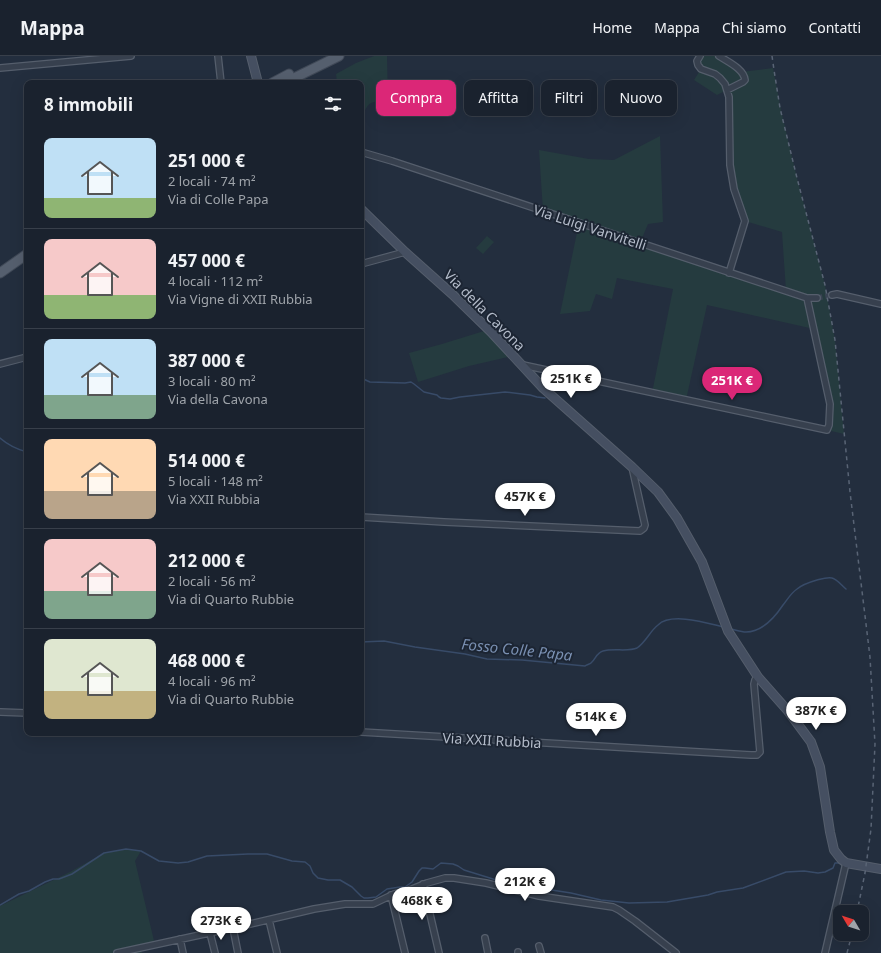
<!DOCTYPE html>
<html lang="it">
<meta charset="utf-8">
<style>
body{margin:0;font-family:"Noto Sans",sans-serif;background:#232a36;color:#f1f3f6;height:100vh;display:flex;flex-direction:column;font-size:15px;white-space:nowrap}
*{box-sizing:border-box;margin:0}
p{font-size:13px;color:#9fa4aa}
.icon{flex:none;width:22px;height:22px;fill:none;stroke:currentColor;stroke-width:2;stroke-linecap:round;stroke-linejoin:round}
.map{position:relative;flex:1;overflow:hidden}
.sheet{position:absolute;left:24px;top:24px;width:340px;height:656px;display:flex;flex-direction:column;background:#1a222e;border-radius:8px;box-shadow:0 4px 16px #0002,0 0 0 1px #383f4a}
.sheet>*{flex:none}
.hud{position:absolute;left:376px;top:24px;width:380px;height:36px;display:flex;gap:8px}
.needle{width:26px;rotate:309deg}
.tools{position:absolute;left:833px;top:849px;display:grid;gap:8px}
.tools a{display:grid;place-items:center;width:36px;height:36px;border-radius:8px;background:#1a222e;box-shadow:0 4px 16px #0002,0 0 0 1px #383f4a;font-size:20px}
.price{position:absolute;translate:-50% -34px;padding:0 9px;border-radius:14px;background:#fff;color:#222;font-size:13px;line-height:26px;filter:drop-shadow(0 1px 2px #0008)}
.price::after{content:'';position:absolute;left:50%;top:24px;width:12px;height:9px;margin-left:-6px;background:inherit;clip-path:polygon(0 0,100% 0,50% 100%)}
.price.active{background:#db2777;color:#fff}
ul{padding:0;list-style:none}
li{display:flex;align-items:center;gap:12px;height:100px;padding:0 20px}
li+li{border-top:1px solid #383f4a}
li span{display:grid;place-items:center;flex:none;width:112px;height:80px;border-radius:8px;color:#555}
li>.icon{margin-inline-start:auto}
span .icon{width:48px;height:48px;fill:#fffc;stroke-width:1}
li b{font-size:17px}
h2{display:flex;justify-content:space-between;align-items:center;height:48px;padding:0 20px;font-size:17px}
.pill{padding:0 14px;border-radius:8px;background:#1a222e;box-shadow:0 4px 16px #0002,0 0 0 1px #383f4a;font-size:14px;line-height:36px}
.pill.active{background:#db2777;color:#fff}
header{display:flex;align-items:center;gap:24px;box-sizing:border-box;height:56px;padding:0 20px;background:#1a222e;border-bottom:1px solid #383f4a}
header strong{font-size:19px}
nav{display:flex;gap:22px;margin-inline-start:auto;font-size:14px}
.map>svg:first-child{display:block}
.green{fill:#253b3f}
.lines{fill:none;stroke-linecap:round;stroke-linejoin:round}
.stream{stroke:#384b68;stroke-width:1.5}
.street-tunnel{stroke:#394353;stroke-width:5.5;stroke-dasharray:5.5 3;stroke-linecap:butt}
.street-casing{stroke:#555e6c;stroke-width:8}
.secondary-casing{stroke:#555e6c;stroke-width:10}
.primary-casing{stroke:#404957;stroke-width:11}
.street{stroke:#37404e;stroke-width:5.5}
.secondary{stroke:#454f61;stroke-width:8}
.primary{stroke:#555f6e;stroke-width:9}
.rail{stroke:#596475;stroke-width:1.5;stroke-dasharray:4 4;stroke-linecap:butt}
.labels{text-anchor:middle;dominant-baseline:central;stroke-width:4;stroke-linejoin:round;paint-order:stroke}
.street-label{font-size:14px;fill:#b3bbc9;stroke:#1c2533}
.water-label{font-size:15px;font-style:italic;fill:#7a90b2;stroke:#1c2533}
</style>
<header>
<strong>Mappa</strong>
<nav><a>Home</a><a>Mappa</a><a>Chi siamo</a><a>Contatti</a></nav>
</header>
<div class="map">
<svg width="881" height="897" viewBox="0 0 881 897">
<rect width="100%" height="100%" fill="#232e3e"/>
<path class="green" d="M374,0H387L388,46C368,44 368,47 361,64V27H337L336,18L356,7Z
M700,0H718L741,16L773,12L781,54L797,122L825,229L835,284L844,378L827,374L830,348L814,273L707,249L686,344L652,337L673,233L617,222L612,243L596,238L590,255L560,258L579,167L543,155L539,94L589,103L614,104L660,80L663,166L648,168L640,187L786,235L782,176L745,165L734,133L727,34L717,39L694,24L701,13L697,5Z
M487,180L494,186L483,198L476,192Z
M484,275L508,301L469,310L418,326L409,297L442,288Z
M126,793L141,795L135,805L155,889L141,892L142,897H0V850L70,816L104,797Z"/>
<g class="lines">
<path class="stream" d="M361,322L370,326L405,327L411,326L414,328L424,336L437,339L439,341L441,342L450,343L460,341L505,336L530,339L537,341L545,342
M0,382C8,389 16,393 27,396
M731,573C736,574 741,576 746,576C762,576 775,561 783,549C787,544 791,537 797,533C803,528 810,526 817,524C821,523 827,521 832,522C837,523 842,530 846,533
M361,586L384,585L415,591L465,598L487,603L522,604L585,610C586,609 590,608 591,607C596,603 596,597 603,595C613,592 629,596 637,592C646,586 650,575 658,569C671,556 707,567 724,571
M0,849L19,838L29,835L45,826L53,823H59L72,818L104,797L126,793L141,795L159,805L178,807L188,806L207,800L248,798H267L292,805L305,806L310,810L313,817L318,822L328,824H340L352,831L361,840L364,842H368L376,841L387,833L400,831H405L412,826L419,815L422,812H425L433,813L441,807L453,808L458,810L464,814L506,827L519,830H526L571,837L601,844L629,847L667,846L708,839L717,836L743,832L786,816L804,815L818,817L825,816L833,812L835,807H839L841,808"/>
<path class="street-tunnel" d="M817,242L832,239"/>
<g class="street-casing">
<path id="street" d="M218,0L221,27
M700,0L697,5L698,9L701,13L715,18L720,22L725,28L729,41L730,109L734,133L745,165L729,217
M719,0C728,6 744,13 745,24L743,26L727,34
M0,12L131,0
M361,96L392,105L807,242H817
M361,208L405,196
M832,239L837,238L881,248
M0,308L27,301
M523,309L827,374L829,369L830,348L807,242
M361,461L444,466L640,475L644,472L645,469L632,411
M0,656L27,657
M361,676L751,699H757L760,696L754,628L755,624L758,621
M423,828L439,897
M391,839L405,897
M269,864L277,897
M233,872L238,897
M210,877L215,897
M485,882L488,897
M180,883L183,897
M539,890L541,897
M518,896V897
M117,897L246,869L314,853L345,848H373L394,838L412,833L427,827L445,822H454L486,827L539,840L613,851L619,854L635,865L676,897
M825,897L846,807"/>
</g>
<g class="secondary-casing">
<path id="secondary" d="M251,0L258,27
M361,153L405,196L452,238L492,277L543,332L632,411L658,436L677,462L702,506L728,575L758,621L788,655L811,686L820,711L830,776L834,794L841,803L846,807L881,813"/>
</g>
<g class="primary-casing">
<path id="primary" d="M272,27L289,18
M284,27L339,0
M0,217L27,198"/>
</g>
<use href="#street" class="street"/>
<use href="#secondary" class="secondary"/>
<use href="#primary" class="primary"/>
<path class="rail" d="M772,0L774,14L780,52L797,122L825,229L835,284L850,436L870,601L875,688L871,773L865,817L857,856
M847,897L852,878"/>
</g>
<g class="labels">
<g class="street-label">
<text transform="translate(590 171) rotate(18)">Via Luigi Vanvitelli</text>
<text transform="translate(485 254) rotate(45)">Via della Cavona</text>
<text transform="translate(492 684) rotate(3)">Via XXII Rubbia</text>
</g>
<g class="water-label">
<text transform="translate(517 593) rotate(6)">Fosso Colle Papa</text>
</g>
</g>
</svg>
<div class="tools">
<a><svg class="needle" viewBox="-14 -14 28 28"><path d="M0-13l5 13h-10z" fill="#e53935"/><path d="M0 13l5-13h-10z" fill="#9fa4aa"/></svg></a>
</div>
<b class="price" style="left:571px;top:343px">251K €</b>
<b class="price active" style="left:732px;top:345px">251K €</b>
<b class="price" style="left:525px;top:461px">457K €</b>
<b class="price" style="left:816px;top:675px">387K €</b>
<b class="price" style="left:596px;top:681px">514K €</b>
<b class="price" style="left:525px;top:846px">212K €</b>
<b class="price" style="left:422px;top:865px">468K €</b>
<b class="price" style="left:221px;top:885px">273K €</b>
<div class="hud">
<a class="pill active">Compra</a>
<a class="pill">Affitta</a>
<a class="pill">Filtri</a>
<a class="pill">Nuovo</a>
</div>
<section class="sheet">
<h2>8 immobili<svg class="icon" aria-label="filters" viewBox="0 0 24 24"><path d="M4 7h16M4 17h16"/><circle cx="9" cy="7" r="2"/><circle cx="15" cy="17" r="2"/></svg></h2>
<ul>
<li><span style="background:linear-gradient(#bfe0f5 75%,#8fb573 0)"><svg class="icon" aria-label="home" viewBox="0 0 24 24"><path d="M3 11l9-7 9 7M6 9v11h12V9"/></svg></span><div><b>251 000 €</b><p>2 locali · 74 m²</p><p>Via di Colle Papa</p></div></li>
<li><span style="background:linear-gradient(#f6c9c9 70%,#8fb573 0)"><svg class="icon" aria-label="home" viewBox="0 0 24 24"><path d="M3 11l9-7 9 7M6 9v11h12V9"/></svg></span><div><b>457 000 €</b><p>4 locali · 112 m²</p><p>Via Vigne di XXII Rubbia</p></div></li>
<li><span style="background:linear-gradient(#bfe0f5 70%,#7fa58c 0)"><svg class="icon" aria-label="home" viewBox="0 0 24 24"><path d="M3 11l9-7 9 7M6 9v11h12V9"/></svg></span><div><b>387 000 €</b><p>3 locali · 80 m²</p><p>Via della Cavona</p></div></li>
<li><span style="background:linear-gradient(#ffd9b3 65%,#b9a48a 0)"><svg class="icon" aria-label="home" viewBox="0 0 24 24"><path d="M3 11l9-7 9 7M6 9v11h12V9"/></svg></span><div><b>514 000 €</b><p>5 locali · 148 m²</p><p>Via XXII Rubbia</p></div></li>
<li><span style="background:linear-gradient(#f6c9c9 65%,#7fa58c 0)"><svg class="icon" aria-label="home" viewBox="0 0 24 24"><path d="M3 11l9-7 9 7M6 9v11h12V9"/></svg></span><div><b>212 000 €</b><p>2 locali · 56 m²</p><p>Via di Quarto Rubbie</p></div></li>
<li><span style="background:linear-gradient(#dfe7d0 65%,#c2b280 0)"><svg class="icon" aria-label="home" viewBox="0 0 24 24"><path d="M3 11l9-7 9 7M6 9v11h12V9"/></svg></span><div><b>468 000 €</b><p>4 locali · 96 m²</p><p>Via di Quarto Rubbie</p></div></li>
</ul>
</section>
</div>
